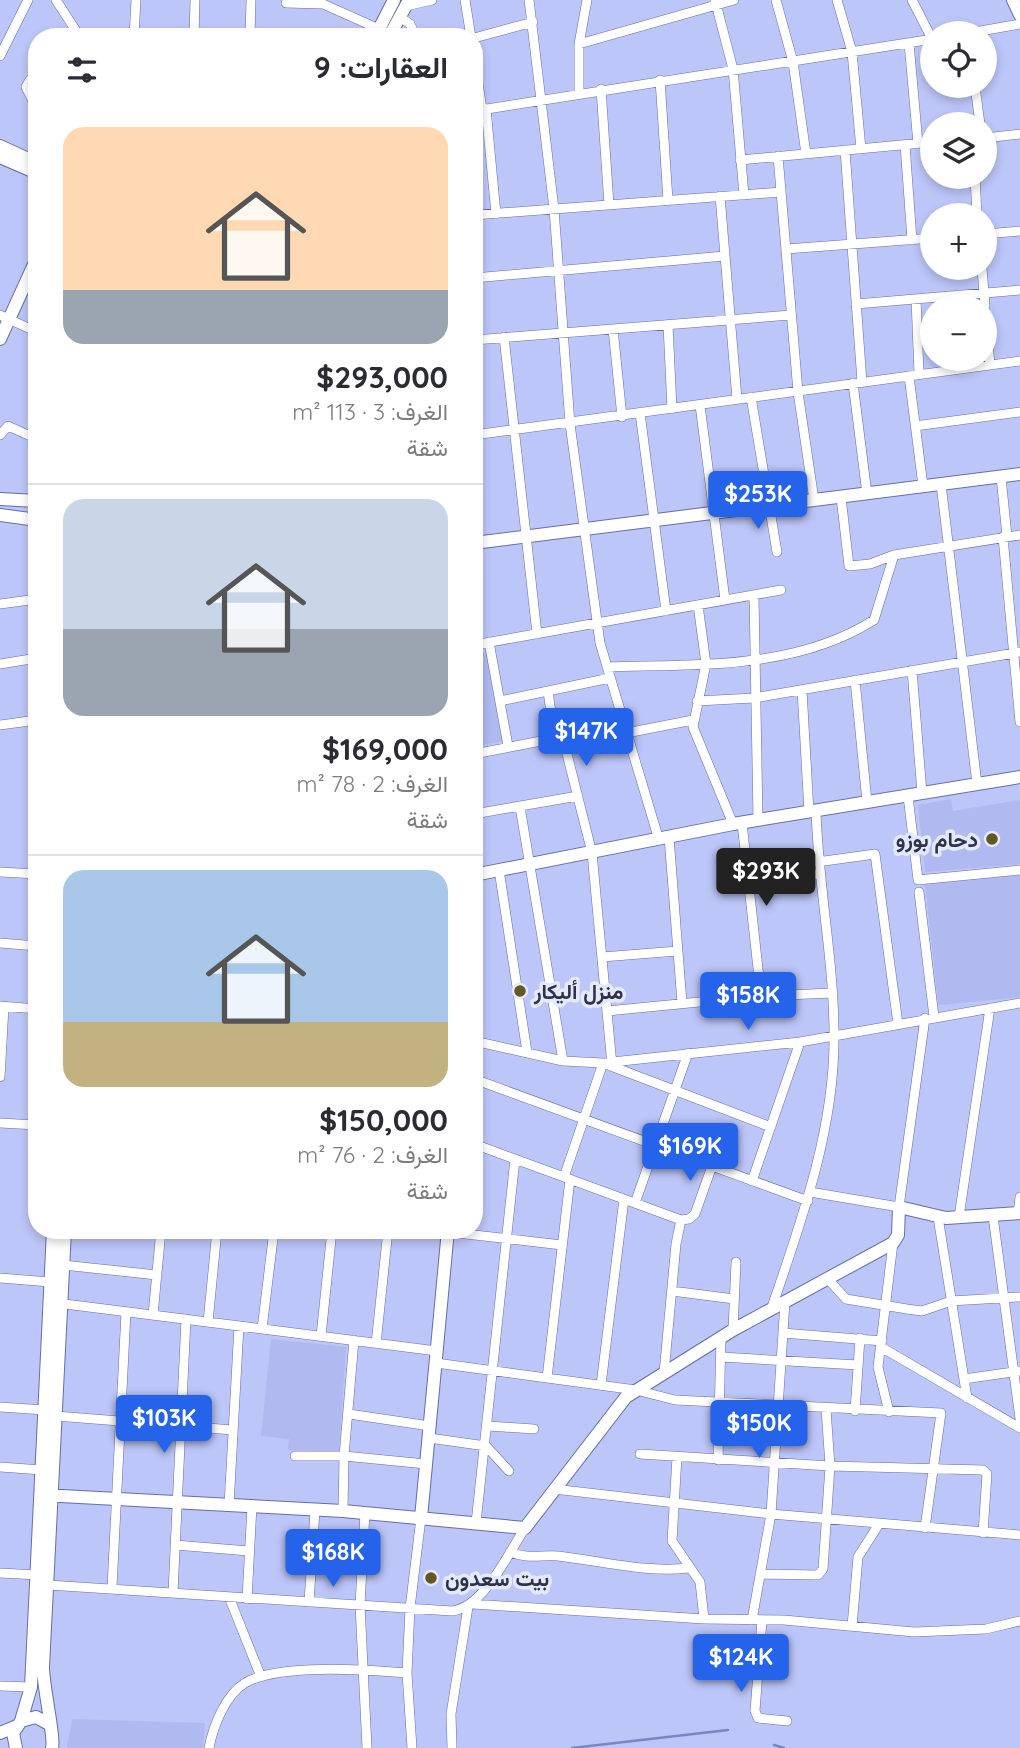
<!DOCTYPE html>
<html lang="ar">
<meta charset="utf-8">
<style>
body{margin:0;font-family:Quicksand,Vazirmatn,sans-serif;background:#f2f2f3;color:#2b2b33;direction:rtl;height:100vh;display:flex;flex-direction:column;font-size:26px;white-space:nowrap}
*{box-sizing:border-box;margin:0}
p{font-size:23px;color:#7c7c81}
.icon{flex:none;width:38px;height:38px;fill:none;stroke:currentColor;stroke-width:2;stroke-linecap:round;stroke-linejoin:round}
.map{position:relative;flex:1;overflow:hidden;direction:ltr}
.panel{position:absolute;left:28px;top:28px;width:455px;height:1211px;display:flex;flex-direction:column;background:#fff;border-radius:28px;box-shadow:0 4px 10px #0003;direction:rtl}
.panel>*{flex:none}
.buttons{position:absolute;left:920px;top:21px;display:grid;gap:14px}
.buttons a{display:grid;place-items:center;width:77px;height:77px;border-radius:50%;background:#fff;box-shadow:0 4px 10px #0003;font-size:35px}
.price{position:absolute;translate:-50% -60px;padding:0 16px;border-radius:7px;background:#2563eb;color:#fff;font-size:23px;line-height:46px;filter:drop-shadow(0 2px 4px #0008)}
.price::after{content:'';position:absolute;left:50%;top:42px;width:21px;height:16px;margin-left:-10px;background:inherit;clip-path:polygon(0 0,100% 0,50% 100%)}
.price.current{background:#222;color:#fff}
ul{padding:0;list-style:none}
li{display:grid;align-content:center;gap:14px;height:371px;padding:0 35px}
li+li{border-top:2px solid #e1e1e2}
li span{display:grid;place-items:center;height:217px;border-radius:21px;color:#555}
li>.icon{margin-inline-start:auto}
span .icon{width:126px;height:126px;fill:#fffc;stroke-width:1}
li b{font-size:30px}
h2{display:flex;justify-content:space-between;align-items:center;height:84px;padding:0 35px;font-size:30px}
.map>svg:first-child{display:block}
.built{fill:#b0b9f0}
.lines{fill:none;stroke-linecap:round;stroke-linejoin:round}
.stream{stroke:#7b85c2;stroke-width:2.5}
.street-casing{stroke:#656ea7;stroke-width:10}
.secondary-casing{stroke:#656ea7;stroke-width:14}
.street{stroke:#fff;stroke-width:9}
.secondary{stroke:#fff;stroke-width:12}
.poi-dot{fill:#635824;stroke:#e5e9fd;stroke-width:2.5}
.labels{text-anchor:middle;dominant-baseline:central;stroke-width:7;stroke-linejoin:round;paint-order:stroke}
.poi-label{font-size:21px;font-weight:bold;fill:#2e324b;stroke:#e5e9fd;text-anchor:start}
</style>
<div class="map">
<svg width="1020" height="1748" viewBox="0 0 1020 1748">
<rect width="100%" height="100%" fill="#bdc6f9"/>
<path class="built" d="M482,652L487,653L503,741L474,746V653Z
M951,799L953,811L1020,800V864L925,872L918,805Z
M1020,875V997L941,1005L938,1003L925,883Z
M271,1339L346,1347L339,1454L288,1450L289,1439L261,1436Z
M72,1719L205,1723L203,1748H67Z"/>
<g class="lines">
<path class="stream" d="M774,1745L784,1748
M572,1748L728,1730"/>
<g class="street-casing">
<path id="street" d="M56,0L80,37
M465,0L471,37
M529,0L554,209L570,424L600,643L659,840
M715,0L733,69L744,195
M776,0L793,62L806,154
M837,0L852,52L861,149
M912,0L932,39
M286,3L323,4L379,29
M406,6L432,0
M400,17L410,24L416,37
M969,33L1020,24
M250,36L251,0
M134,37L136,0
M194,37L195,0
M474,38L533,22
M909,43L918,144
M579,44L734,0
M0,56L28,0
M474,58L482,109
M37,77L30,80L26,87L37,109
M660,80L668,200
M975,86L980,124
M601,89L609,205
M579,92V44L587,0
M486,109L496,214
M474,111L933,39
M985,138L1020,134
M905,145L912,240
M845,150L862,382
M778,156L798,392L814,500
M740,160L933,142
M975,177L977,215
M720,196L737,399
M474,215L781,192
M985,234L1020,231
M786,249L933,238
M982,268L985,306
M474,278L725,256
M916,299L919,374
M856,304L1020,290
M985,312L990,365
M0,315L37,332
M668,325L672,409
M613,329L622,417
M504,337L537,634
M474,340L791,315
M909,376L923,486
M853,383L867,494
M751,397L777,552
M700,405L725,600
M640,413L666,611
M915,426L1020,412
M0,435L8,426L37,439
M474,435L1020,361
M1001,477L1007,536
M941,484L977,784
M841,497L849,566L870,564L894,555
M1003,537L1020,722
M754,595L758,820
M0,604L37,599
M698,605L706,664L693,727L733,824
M474,613L478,644
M489,642L508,746
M474,645L781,590
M0,664L37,658
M607,667C698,664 795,670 874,620L894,555L1020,535
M912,670L922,793
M855,680L867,802
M802,690L809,812
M548,692C551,708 552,740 566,750L592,853L612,1065
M500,701L610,678
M697,701L754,698L1020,652
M0,725L37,720
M560,746L693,720
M474,754L557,738
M908,796L918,880L1020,870
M520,807L563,1061
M474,814L578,796
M742,823L761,996
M669,837L682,1003
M817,862L875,854L898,1024
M499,870L527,1052
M0,872L37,874
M748,875L819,874
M919,892L934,1017
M0,943L37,946
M602,957L678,951
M0,1006L37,1009
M607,1011L761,996L833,993
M474,1041L563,1061L603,1063L800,1042L1020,1003
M0,1077L4,1007
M474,1079L808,1201
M0,1123L37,1125
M474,1144L681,1220L689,1219L695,1214L712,1166
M564,1177L603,1063L771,1127
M752,1181L800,1042
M810,1192L899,1207L925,1018
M635,1203L688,1053
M1018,1214L1020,1197
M993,1216L1020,1419
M938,1217L967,1398
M959,1217L990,1008
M448,1232L562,1245
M63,1265L157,1275
M0,1278L50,1282
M827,1278L846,1299L907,1309L922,1311L951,1301L1020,1297
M672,1291L734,1299
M57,1303L437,1351
M771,1310C801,1222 835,1129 834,1035C834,960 818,885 816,810
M153,1315L161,1230
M208,1322L217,1230
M262,1329L274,1230
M733,1330L736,1262
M783,1333L882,1341
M321,1336L332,1230
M376,1344L388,1230
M881,1347L1020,1428
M721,1357L858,1365
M436,1363L636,1390L675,1400L941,1413L925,1528
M664,1373L676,1244L681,1220
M547,1378L570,1179
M964,1379L1020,1371
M601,1385L624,1199
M0,1407L45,1410
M855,1411L860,1338
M889,1412L878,1367L893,1243
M349,1414L430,1426
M56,1416L233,1430
M488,1426L534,1429
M429,1438L486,1446L509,1471
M640,1454L830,1466L983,1470L987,1474L983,1533
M295,1456H344L426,1464
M677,1457L672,1541L700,1582L704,1619
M718,1460L721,1338
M0,1467L42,1470
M554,1489L771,1514L1020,1535
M229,1505L239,1326
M343,1511L344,1456L354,1340
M365,1513L360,1605L367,1748
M476,1523L515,1159
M175,1545L249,1551
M510,1552C526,1559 541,1555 558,1556C602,1561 645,1573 689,1568
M0,1573L38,1575
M760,1574L818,1575L823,1569L830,1466L826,1409
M48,1585L452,1611C484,1607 508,1554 525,1528
M112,1587L126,1312
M173,1592L186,1319
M229,1597L261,1677
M247,1599L252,1506
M309,1602L315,1510
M473,1604L704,1619L784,1620L914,1632L986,1629L1020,1621
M752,1620L771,1514L785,1302
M762,1620L755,1711L758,1718L787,1721
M852,1626L858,1557L879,1524
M0,1686L31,1687
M209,1748C213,1727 225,1695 245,1683C279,1663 367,1670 407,1673
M412,1748L407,1673L410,1608L421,1518
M452,1748L451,1714L468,1607"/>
</g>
<g class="secondary-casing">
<path id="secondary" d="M1013,0L1020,15
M375,37L394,0
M389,37L409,0
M0,146L37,163
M0,157L37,173
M0,339L37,258
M0,499L37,501
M0,515L37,520
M474,543L1020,474
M474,875L733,824L1020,777
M42,1495L343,1511L525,1528L626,1397L733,1330L893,1243L898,1235L899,1207L946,1218L1020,1213
M421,1518L448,1230
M21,1721L31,1687L53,1230
M0,1733L17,1726
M16,1748L13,1733L21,1721L36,1717L49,1724
M52,1748C55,1738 43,1686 43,1667L65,1230"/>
</g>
<use href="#street" class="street"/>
<use href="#secondary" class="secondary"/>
</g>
<g class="poi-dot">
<circle cx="992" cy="839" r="7"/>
<circle cx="520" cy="991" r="7"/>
<circle cx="431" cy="1578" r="7"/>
</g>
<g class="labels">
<g class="poi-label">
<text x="978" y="839" text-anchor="end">دحام بوزو</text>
<text x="534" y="991">منزل أليكار</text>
<text x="445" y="1578">بيت سعدون</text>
</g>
</g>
</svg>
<div class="buttons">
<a><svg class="icon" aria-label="locate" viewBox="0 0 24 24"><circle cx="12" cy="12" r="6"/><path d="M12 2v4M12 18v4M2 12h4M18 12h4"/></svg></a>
<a><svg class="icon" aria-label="layers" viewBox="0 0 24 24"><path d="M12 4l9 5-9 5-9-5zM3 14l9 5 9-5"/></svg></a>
<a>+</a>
<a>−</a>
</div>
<b class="price" style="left:758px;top:531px">$253K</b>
<b class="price" style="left:586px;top:768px">$147K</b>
<b class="price current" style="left:766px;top:908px">$293K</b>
<b class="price" style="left:748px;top:1032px">$158K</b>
<b class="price" style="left:690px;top:1183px">$169K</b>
<b class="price" style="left:164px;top:1455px">$103K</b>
<b class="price" style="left:759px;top:1460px">$150K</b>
<b class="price" style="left:333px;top:1589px">$168K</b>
<b class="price" style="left:741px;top:1694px">$124K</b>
<section class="panel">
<h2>العقارات: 9<svg class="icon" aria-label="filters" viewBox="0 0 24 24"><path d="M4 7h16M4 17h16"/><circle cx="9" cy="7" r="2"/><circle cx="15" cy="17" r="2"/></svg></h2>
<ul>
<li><span style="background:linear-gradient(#ffd9b3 75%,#9aa5b1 0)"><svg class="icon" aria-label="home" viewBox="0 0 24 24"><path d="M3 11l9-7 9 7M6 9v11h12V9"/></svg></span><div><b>$293,000</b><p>الغرف: 3 · 113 m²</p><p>شقة</p></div></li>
<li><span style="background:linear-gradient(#c9d6e8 60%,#9aa5b1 0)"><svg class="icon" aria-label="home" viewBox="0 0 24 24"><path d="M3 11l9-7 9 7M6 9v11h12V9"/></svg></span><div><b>$169,000</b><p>الغرف: 2 · 78 m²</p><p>شقة</p></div></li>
<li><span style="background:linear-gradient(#a9c7e8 70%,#c2b280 0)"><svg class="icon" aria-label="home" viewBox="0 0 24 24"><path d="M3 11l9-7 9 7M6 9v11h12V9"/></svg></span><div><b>$150,000</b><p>الغرف: 2 · 76 m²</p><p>شقة</p></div></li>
</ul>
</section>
</div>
